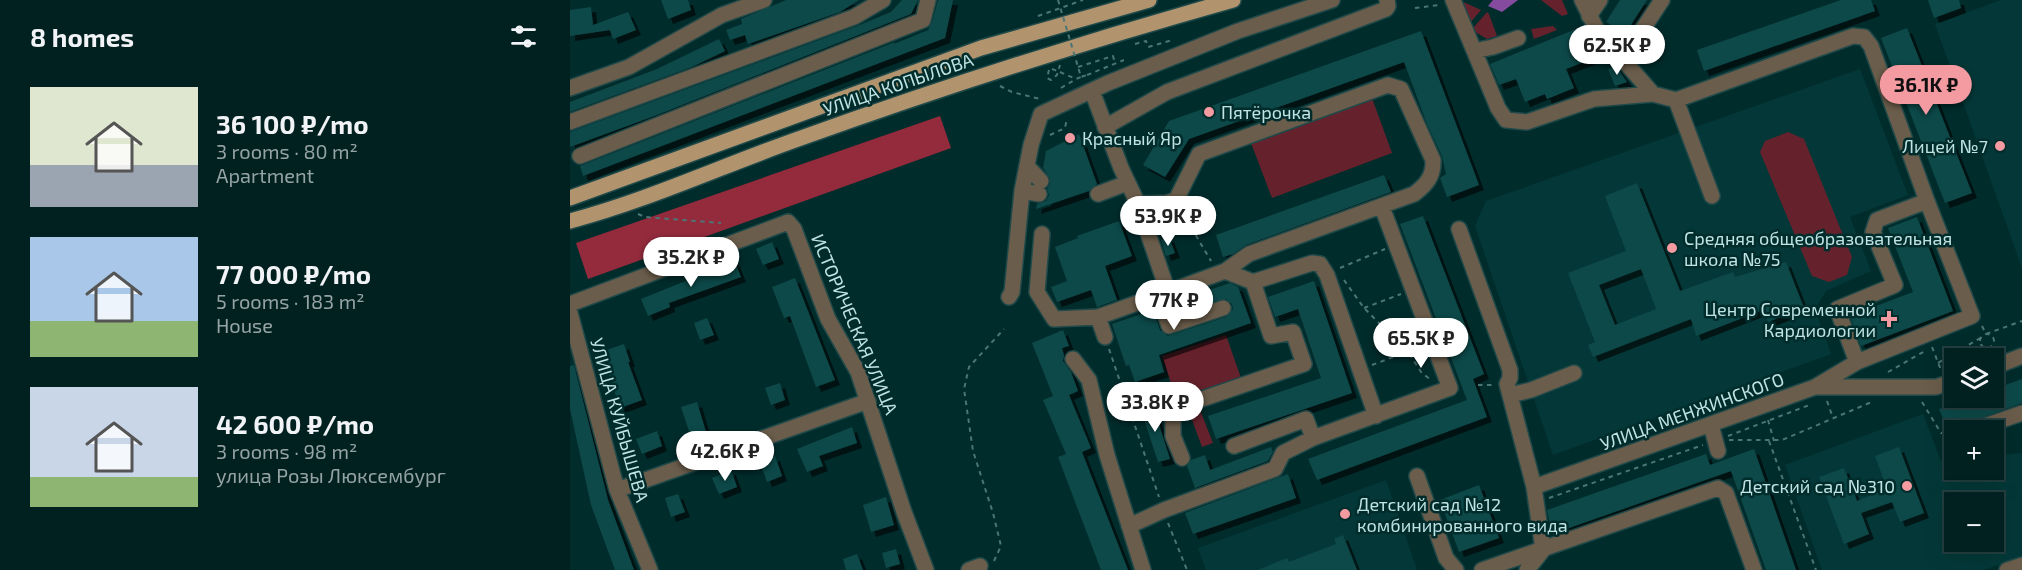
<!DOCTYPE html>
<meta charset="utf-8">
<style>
body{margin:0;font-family:"Exo 2",sans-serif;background:#0b292a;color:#f1f3f6;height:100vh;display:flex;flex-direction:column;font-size:22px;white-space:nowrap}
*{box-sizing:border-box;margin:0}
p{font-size:20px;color:#96a3a5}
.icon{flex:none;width:33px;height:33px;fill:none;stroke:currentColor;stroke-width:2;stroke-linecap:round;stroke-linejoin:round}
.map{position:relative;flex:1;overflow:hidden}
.side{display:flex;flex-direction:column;background:#012121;width:570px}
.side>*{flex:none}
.buttons{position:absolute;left:1374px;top:348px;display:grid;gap:12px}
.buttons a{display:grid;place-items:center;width:60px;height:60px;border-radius:0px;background:#012121;box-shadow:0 6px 24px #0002,0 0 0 2px #233e3f;font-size:30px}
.price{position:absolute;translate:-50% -51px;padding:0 14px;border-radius:21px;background:#fff;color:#222;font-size:20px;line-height:39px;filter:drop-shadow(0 2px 3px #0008)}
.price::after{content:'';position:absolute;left:50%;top:36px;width:18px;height:14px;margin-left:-9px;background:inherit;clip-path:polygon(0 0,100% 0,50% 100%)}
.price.active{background:#f49aa1;color:#111}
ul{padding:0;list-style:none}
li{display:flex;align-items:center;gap:18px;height:150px;padding:0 30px}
li span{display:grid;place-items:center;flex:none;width:168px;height:120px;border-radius:0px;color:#555}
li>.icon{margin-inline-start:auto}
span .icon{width:72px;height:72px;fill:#fffc;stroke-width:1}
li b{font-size:26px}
h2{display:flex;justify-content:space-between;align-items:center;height:72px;padding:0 30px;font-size:26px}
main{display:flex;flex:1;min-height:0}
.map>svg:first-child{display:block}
.built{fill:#043838;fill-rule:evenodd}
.green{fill:#65222c}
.forest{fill:#942b3d}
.water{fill:#854b9e}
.building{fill:#0f4848;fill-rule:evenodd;filter:url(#shadow)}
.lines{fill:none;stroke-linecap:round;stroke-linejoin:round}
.minor-casing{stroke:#204949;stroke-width:18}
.major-casing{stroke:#204949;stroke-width:18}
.path{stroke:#4d7575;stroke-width:2;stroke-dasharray:4.5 4.5;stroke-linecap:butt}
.minor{stroke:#6b5d4b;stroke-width:15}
.major{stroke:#b1946e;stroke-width:15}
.path-bridge{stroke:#4d7575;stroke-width:2;stroke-dasharray:4.5 4.5;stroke-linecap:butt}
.poi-dot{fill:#f49aa1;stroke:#012c2c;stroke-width:2}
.labels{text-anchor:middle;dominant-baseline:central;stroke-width:5;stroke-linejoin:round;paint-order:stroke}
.street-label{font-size:18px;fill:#c0e3e3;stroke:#012c2c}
.poi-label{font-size:18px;fill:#c0e3e3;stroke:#012c2c;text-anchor:start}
</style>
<main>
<section class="side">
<h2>8 homes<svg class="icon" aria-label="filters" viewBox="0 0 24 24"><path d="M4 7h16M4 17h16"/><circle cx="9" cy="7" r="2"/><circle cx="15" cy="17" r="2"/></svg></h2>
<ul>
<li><span style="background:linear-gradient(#dfe7d0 65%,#9aa5b1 0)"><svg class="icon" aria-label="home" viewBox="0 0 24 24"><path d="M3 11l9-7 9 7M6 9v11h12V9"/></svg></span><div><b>36 100 ₽/mo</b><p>3 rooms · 80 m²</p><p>Apartment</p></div></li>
<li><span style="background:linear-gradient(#a9c7e8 70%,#8fb573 0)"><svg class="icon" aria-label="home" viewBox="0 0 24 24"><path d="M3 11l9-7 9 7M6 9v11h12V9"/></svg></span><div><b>77 000 ₽/mo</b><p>5 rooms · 183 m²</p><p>House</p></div></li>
<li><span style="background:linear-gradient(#c9d6e8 75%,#8fb573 0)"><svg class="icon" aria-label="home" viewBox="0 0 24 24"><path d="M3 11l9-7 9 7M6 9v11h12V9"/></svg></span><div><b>42 600 ₽/mo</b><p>3 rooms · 98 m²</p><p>улица Розы Люксембург</p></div></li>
</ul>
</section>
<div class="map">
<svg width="1452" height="570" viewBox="0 0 1452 570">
<defs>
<filter id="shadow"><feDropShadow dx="5" dy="5" stdDeviation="0" flood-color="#0009"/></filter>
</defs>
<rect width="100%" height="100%" fill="#012c2c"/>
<path class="built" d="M1431,0H1452V268L1365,24Z
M1290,69L1338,195L1280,217L1301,271L1256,291L1245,309L1261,354L983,455L905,226L916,201Z
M1353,414L1371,461L1384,460V470H1424V456L1452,453V557L1414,570H1252L1215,465ZM1384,502H1424V542H1384Z
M816,480L847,570H636L628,548Z"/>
<path class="green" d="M971,0H992L998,14L992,16Z
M891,1L911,10L900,23L904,27L917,12L919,14L927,36L917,39L902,30Z
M983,26L987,30L964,39L961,29Z
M802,98L822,153L702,198L681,143Z
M1218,132L1234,139L1282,257L1277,275L1259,282L1242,276L1190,152L1195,141Z
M656,335L671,378L606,399L592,356Z
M628,405L643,443L632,447L618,409Z"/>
<path class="forest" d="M370,116L381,148L18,279L6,243Z"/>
<path class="water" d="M923,0H948L932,12L918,6Z"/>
<path class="building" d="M91,0H118L121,10L98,19Z
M216,0H289L270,12L178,44L175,35L160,40L156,30L172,24L171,19Z
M332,0H348L341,14L87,115L0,147V132L287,26L321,12Z
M368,0H383L375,38L13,176L10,166L325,42L324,44L358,30L362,22Z
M1050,0H1077L1055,34L1036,22Z
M1271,0H1301L1305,11L1134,71L1127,50Z
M1358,0H1389L1391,8L1364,18Z
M21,7L23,25L58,12L66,30L43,39L40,30L0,36V10Z
M1011,27L1024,58L996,69L1004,88L977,99L975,94L955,102L946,79L929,85L920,64Z
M1337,28L1402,193L1375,203L1311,38Z
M851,31L909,185L877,197L870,178L876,174L872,156L857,124L834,62L619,139L595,177L573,165L599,121Z
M149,39L155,51L122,67L0,112V102L87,69Z
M1046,66L1057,82L1045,86L1038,69Z
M509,134L527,184L519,191L466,209L467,204L476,201L479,195L477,189L480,184V178L473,168L476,151Z
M814,175L821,192L676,245L663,254L653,257L646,235Z
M1067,183L1110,291L1163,272L1165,277L1216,262L1234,308L1198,322L1193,310L1126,336L1121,319L1023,357L1018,345L1025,342L998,273L1056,251L1035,196ZM1071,269L1086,309L1045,325L1029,285Z
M853,216L914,374L903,379L917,417L747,480L738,459L897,400L830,224Z
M1347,217L1383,311L1291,346L1280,316L1343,292L1318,228Z
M549,221L562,256L535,266L547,300L527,307L521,290L487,302L481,287L497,281L485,247L508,238L507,236Z
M599,237L605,253L596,256L591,240Z
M202,242L209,259L193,265L186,249Z
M164,260L171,277L99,303L100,307L78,316L71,299L148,268L147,266Z
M225,278L265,380L246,387L220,316L214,318L202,287Z
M744,281L782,393L646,439L638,416L751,378L728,309L705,317L698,297Z
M660,283L668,287L681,323L589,355L594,372L565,382L559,365L556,366L542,324L583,310L590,330L598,336L656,317L663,309L662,304L656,299L605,314L601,303Z
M137,318L144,335L130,340L124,323Z
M493,330L499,346L492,348L494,355L493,361L501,372L508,391L499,395L521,448L512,452L558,570H531L488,457L496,454L473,400L483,396L462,343Z
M54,344L60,362H58L72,400L50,408L31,352Z
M4,365L38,500L64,570H45L21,505L0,409V366Z
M1452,379V403L1378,430L1369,409L1401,398H1424V389Z
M210,383L215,400L201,405L195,388Z
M127,402L136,432L121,437L111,407Z
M582,403L600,459L588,462L570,407Z
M282,427L287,443L249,456L253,466L237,472L227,449Z
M87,431L92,446L72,454L66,439Z
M701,447L703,452L698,461L625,488L617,466L621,460L635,455L640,470Z
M1329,447L1354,513L1330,522L1322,502L1291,513L1299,534L1274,544L1249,477L1274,468L1287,501L1317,489L1305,456Z
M1184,449L1226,570H1196L1161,471L982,534L977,510L1136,454L1140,465Z
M205,456L212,476L197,482L190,462Z
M161,470L167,487L149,494L142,478Z
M718,474L726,498L623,534L615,513Z
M909,485L929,538L889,552L870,500Z
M108,494L115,512L101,517L95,498Z
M316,497L324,525L301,532L293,505Z
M773,535L787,570H688L717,558L719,562L766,544L764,539Z
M326,549L330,564L316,568L312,553Z
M287,554L293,570H276L273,559Z"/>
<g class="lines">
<g class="minor-casing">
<path id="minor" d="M883,0L928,108L936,120L957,122L1024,99L1083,94
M1012,0L1027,30L1083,94L1106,100L1142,196
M1019,16L1030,0
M904,51L923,47L948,38
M1053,59L1092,0
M0,88L59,67L152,15L194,0
M522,91L551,168L568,204L598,292L528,317L535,337
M1106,100L1283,36L1294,37L1301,46L1357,201L1402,316L1287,362L1245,387
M0,122L284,17L313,0
M535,127L597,92L816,9L818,6L817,0
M10,156L353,20L358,0
M457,166L471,181
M452,191L469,194
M528,194L557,183
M568,204L596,203L606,200L629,154L818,85L831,89L863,160C864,176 856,185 844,194L679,254L655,271L598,292
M889,229L940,370V378L937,384L964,487
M472,234L467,292L484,319L528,317
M655,271L683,282L742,263L750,264L757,275L806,416
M588,296L599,326L653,308
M439,297L442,292L452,191L461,145L471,114L538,83L668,31L762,0
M0,304L218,222L224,229L258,319L288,372L334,512L356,570
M0,313L47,490L80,570
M503,359L519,380L537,455L573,570
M1287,362L1267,309L1325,285L1303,232L1307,220L1357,201
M1424,367L1452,356
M940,395L961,390L1004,373
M1141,425L1148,451
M1403,430L1452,413
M664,446L736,419L743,438
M612,458L603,436V409L734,364L723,332L701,336L683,282
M847,476L876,558L886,570
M47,490L298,401
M559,526L594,510L705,469L713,453L743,438L880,388L812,207
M399,570L410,566
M912,570L1148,488L1156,493L1184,570
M957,570L973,550L964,487L1245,387H1366L1384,381
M1437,570L1452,565"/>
</g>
<g class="major-casing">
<path id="major" d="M0,198L411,48L579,0
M0,221C79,200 154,165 231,138C373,87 517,41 663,0"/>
</g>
<path class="path" d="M845,8L869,5
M468,16L513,0
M565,44L576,41L578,47L599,41L600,43
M508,67L543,56L545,63
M479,70L477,78L481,80L487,75L490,65
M490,72L506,79L511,77
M517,75L554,60
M430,86L442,92L470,99
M491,88L506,79
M480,135L495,128L497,118
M612,212L641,261
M68,214L75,217L151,223
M770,268L815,249
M774,280L794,308L838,352L851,372L862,381
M794,308L831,294
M1412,326L1416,334L1452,321
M1410 341a7 7 0 1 1 14 0a7 7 0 1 1-14 0Z
M1362,347L1371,370
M539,349L589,497
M1368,363L1412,337
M802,365L850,347
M1318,372L1355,351
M908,385H923
M1257,401L1263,418
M1352,402L1371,433L1384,434
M1198,420L1204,441
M1158,436L1242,404
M1159,440H1212L1304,401
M1199,441L1246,570
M979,498L1133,445
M598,523L617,570
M424,561L431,546L423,513L403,451L394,389L399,367L434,329"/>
<use href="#minor" class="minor"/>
<use href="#major" class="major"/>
<path class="path-bridge" d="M488,0L511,77L517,75
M482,69L490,72"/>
</g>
<g class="poi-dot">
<circle cx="639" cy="112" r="6"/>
<circle cx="500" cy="138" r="6"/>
<circle cx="1430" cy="146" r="6"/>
<circle cx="1102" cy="248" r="6"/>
<path d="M1316 310h6v6h6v6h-6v6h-6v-6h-6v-6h6z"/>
<circle cx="1337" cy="486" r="6"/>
<circle cx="775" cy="514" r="6"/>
</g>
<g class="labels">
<g class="street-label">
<text transform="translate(328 84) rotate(-19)">УЛИЦА КОПЫЛОВА</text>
<text transform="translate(285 324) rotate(67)">ИСТОРИЧЕСКАЯ УЛИЦА</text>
<text transform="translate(1122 411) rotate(-20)">УЛИЦА МЕНЖИНСКОГО</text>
<text transform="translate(50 420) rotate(74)">УЛИЦА КУЙБЫШЕВА</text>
</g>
<g class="poi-label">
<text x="651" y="112">Пятёрочка</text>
<text x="512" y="138">Красный Яр</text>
<text x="1418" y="146" text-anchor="end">Лицей №7</text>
<text x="1114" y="238">Средняя общеобразовательная<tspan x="1114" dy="21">школа №75</tspan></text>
<text x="1306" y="309" text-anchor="end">Центр Современной<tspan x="1306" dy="21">Кардиологии</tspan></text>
<text x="1325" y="486" text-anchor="end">Детский сад №310</text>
<text x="787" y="504">Детский сад №12<tspan x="787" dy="21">комбинированного вида</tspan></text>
</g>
</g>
</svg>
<div class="buttons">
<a><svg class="icon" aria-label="layers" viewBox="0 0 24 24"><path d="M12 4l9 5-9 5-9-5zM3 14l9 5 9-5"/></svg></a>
<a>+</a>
<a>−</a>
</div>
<b class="price" style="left:1047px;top:76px">62.5K ₽</b>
<b class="price active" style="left:1356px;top:116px">36.1K ₽</b>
<b class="price" style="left:598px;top:247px">53.9K ₽</b>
<b class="price" style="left:121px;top:288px">35.2K ₽</b>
<b class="price" style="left:604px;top:331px">77K ₽</b>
<b class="price" style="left:851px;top:369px">65.5K ₽</b>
<b class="price" style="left:585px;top:433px">33.8K ₽</b>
<b class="price" style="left:155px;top:482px">42.6K ₽</b>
</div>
</main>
